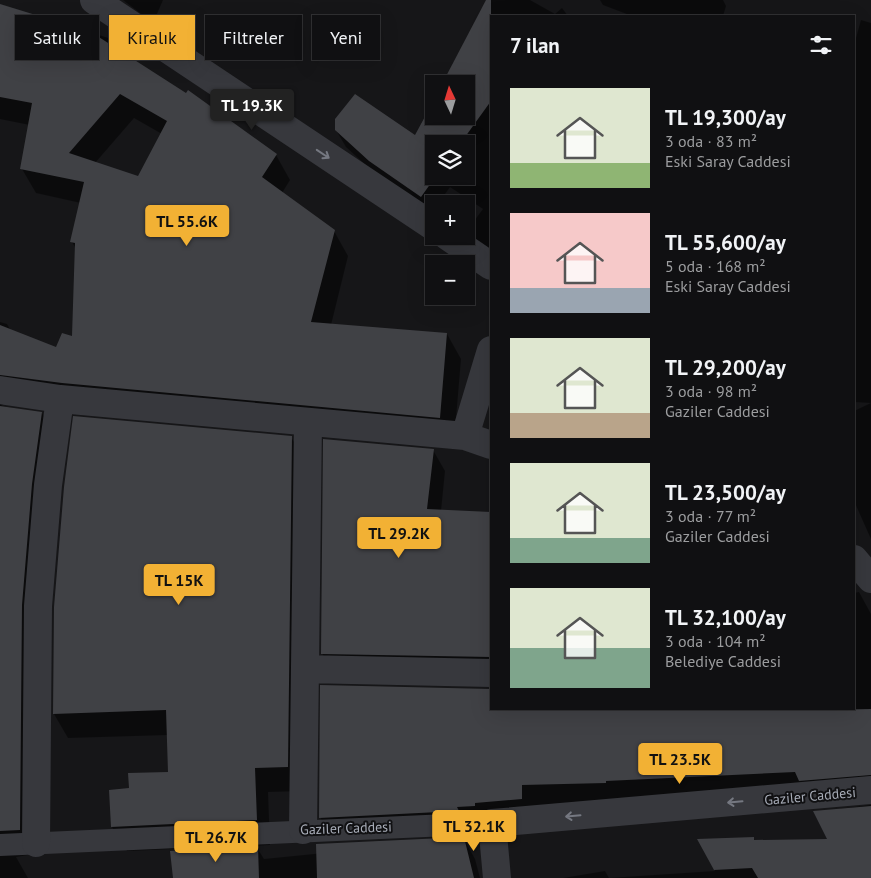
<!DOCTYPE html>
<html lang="tr">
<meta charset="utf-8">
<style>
body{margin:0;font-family:"PT Sans",sans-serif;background:#1e1e20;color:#f1f3f6;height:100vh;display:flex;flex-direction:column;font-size:19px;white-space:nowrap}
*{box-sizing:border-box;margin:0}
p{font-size:16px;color:#9c9d9f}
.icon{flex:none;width:28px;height:28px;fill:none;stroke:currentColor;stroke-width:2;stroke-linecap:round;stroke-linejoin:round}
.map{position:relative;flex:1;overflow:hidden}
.panel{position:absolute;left:490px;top:15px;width:365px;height:695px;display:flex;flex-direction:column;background:#101012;border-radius:0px;box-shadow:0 5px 20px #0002,0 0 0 1px #303032}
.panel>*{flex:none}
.guide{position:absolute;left:15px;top:15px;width:400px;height:45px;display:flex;gap:10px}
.needle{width:32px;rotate:356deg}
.fabs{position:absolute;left:425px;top:75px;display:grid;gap:10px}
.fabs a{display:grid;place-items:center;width:50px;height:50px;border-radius:0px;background:#101012;box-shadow:0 5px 20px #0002,0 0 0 1px #303032;font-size:25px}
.price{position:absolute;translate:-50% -42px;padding:0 11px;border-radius:5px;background:#f2b134;color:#111;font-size:16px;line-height:32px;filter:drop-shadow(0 1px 2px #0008)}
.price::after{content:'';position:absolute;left:50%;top:30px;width:15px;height:11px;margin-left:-8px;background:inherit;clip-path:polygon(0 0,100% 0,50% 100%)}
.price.selected{background:#222;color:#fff}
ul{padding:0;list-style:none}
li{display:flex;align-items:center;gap:15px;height:125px;padding:0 20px}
li span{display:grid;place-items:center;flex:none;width:140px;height:100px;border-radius:0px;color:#555}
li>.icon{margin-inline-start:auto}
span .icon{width:60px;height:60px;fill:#fffc;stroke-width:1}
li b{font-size:21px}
h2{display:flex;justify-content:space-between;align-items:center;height:60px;padding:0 20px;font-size:21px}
.tag{padding:0 18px;border-radius:0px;background:#101012;box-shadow:0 5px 20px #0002,0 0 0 1px #303032;font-size:18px;line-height:45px}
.tag.selected{background:#f2b134;color:#111}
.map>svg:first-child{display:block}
.shadow{fill:#0007;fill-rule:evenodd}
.building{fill:#404145;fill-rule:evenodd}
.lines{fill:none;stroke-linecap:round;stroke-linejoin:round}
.pedestrian{stroke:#37383d;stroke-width:22}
.minor{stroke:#37383d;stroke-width:28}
.tertiary{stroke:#37383d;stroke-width:28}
.oneway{stroke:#757881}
.labels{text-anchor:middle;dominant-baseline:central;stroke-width:4;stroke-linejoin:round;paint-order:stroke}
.street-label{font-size:14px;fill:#a8adb8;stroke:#111113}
</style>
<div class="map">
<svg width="871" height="878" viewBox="0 0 871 878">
<rect width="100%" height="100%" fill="#161618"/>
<path class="shadow" d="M123,0H163L153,23Z
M488,0H530L555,14L562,8L568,16H491V256L478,246L468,229L483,209L450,187L438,204H434L431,213L380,178L346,147L336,130L416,137L434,116H466ZM434,144H466V176H434Z
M600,0H723L726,6L723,16H632L603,5Z
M0,5L115,40L123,54L276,155L290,180L282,193L334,231L348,256L331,325L447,334L461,359L454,442L9,400L1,406L42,413L56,438L34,854L16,857L28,878H0V322L7,324L11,331L57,349L73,338L76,249L72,242L81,203L36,193L22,169L30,125L0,119ZM134,118L162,134L139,178L95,163Z
M861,20L871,23V539L854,501V411L871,403L854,402V45Z
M291,437L306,462L302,791L268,792L270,845L127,851L112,827L169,773L168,735L68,738L54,714Z
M433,450L445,471L441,511L491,513V678L334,675L322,653Z
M859,592L871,614V796L332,838L320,817L322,686L491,690V709H854V593Z
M871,805V878H563L605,871L609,878L715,871L699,841L753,838L755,841H829L815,812Z
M464,839L475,859L480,878H174L257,848L264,859Z"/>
<path class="building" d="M486,0H491V101L460,144H434V176H436L421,197L369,161L335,130V119L355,94L415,135L434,100V116H466V84H442Z
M0,4L91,32L186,93L188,90L277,154L262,177L335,230L311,322L447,333L440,418L62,383L0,375V325L56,347L62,333L72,336L75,243L70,242L84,182L20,169L32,103L0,97ZM120,94L167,121L138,176L69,153Z
M0,406L42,412L32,484L22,605L20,830L0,831Z
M73,416L292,436L288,767L255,768L257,820L111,827L109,790L129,788L128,773L168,772L166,710L53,714L54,607L64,487Z
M323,439L434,449L427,509L491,512V657L321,654Z
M320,685L491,689V709H753L756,711L871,709V775L799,781L795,772L606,781V783L522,785V799L475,803V806L457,807L459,811L319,818Z
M871,806V878H758L752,868L714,870L697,839L754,837V840L827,839L813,811Z
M464,837L474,878H317L316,844Z
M258,847L259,878H173L170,851Z"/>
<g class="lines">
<path class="pedestrian" d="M0,845L492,823"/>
<path class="minor" d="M0,390L60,399L465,436L491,445
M465,436L491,350
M305,669L491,673
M303,830L308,422
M36,843L38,606L48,485L60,399"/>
<path class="tertiary" d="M94,0L434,227
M447,236L491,266
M854,559L871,579
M497,878L492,823L871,790"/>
</g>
<defs><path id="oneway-shaft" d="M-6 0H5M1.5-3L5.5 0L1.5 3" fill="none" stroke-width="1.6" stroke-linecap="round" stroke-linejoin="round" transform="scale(1.25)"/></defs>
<g class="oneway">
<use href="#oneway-shaft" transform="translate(323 154) rotate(34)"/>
<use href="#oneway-shaft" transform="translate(735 802) rotate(175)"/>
<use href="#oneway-shaft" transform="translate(573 816) rotate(175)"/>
</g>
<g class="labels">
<g class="street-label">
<text transform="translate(810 796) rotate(-5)">Gaziler Caddesi</text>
<text transform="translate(346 828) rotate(-2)">Gaziler Caddesi</text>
</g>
</g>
</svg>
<div class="fabs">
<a><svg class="needle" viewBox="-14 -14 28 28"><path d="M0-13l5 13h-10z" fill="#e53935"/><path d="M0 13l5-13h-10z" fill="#9c9d9f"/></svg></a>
<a><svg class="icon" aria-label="layers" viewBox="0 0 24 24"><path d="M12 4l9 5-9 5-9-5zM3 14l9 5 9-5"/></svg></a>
<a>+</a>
<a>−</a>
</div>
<b class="price selected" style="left:252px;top:131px">TL 19.3K</b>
<b class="price" style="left:187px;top:247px">TL 55.6K</b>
<b class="price" style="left:399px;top:559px">TL 29.2K</b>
<b class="price" style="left:179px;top:606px">TL 15K</b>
<b class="price" style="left:680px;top:785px">TL 23.5K</b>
<b class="price" style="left:474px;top:852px">TL 32.1K</b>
<b class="price" style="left:216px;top:863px">TL 26.7K</b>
<div class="guide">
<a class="tag">Satılık</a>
<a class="tag selected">Kiralık</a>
<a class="tag">Filtreler</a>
<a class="tag">Yeni</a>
</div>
<section class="panel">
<h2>7 ilan<svg class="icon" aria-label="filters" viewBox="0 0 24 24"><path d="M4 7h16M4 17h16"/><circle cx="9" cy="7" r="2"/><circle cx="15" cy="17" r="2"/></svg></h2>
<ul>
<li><span style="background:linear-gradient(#dfe7d0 75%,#8fb573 0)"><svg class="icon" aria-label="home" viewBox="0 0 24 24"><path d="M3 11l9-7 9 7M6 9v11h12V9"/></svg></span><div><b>TL 19,300/ay</b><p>3 oda · 83 m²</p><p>Eski Saray Caddesi</p></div></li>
<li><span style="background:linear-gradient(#f6c9c9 75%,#9aa5b1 0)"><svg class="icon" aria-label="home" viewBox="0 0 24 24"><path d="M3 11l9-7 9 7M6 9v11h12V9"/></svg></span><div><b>TL 55,600/ay</b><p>5 oda · 168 m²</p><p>Eski Saray Caddesi</p></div></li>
<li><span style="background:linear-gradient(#dfe7d0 75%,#b9a48a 0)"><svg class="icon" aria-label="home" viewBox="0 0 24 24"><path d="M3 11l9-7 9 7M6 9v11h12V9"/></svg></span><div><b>TL 29,200/ay</b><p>3 oda · 98 m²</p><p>Gaziler Caddesi</p></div></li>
<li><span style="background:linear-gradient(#dfe7d0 75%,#7fa58c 0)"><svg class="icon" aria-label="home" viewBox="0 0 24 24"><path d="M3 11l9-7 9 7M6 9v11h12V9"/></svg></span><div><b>TL 23,500/ay</b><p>3 oda · 77 m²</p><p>Gaziler Caddesi</p></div></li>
<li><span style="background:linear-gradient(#dfe7d0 60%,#7fa58c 0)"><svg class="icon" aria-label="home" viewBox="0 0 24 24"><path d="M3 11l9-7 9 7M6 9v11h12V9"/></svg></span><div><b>TL 32,100/ay</b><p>3 oda · 104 m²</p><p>Belediye Caddesi</p></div></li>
</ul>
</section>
</div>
